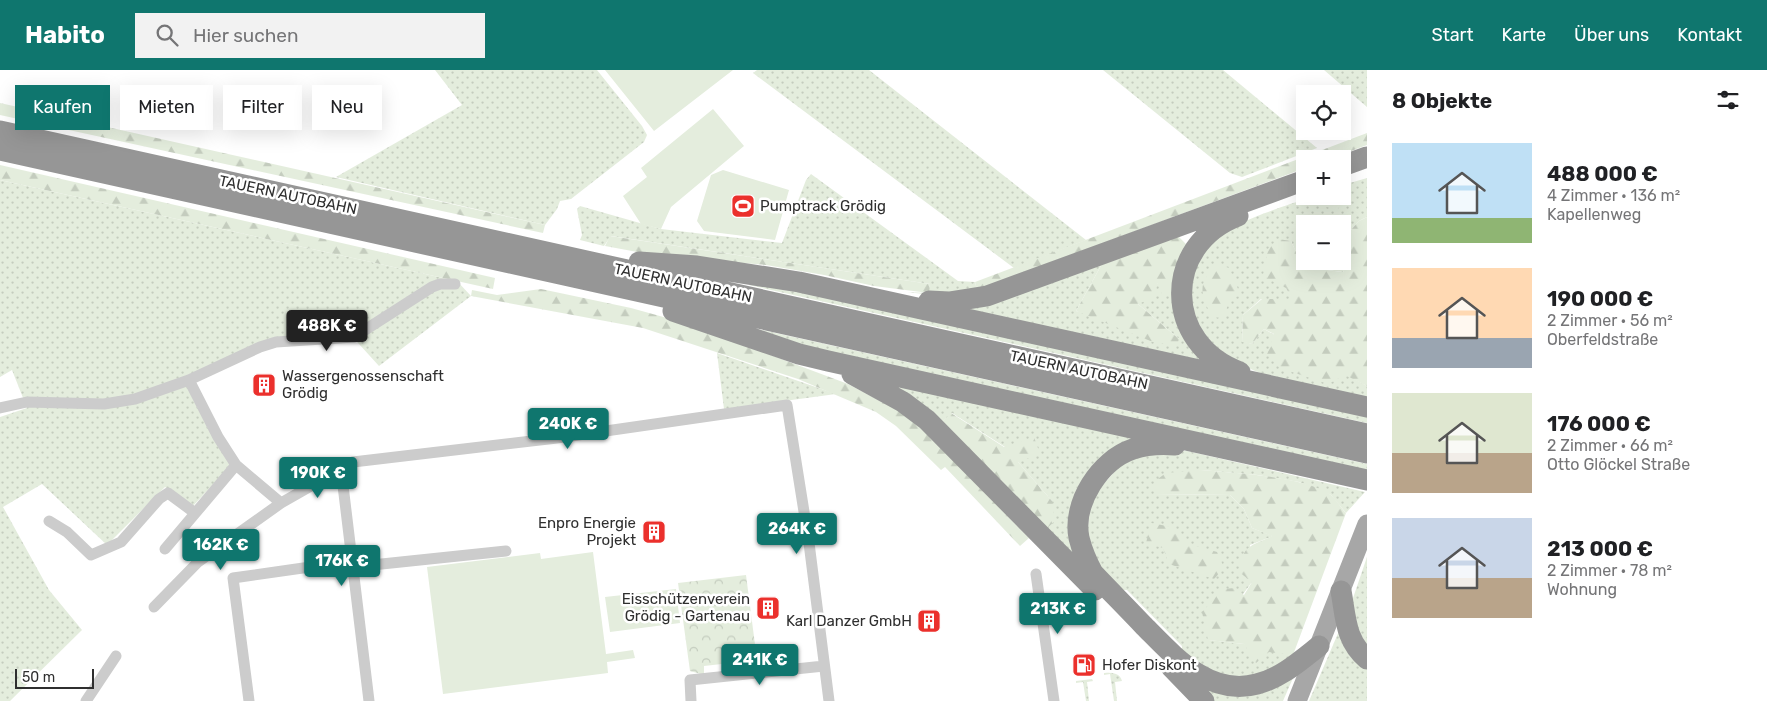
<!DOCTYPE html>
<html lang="de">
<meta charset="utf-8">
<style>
body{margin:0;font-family:Rubik,sans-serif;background:#f2f2f2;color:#202124;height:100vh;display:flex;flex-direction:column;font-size:19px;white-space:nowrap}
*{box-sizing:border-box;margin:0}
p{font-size:16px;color:#757577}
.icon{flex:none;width:28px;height:28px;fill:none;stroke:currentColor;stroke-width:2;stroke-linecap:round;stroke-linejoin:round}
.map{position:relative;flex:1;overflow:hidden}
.drawer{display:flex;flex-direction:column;background:#fff;width:400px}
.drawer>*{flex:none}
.top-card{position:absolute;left:15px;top:15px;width:475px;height:45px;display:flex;gap:10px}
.fabs{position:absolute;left:1296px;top:15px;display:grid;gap:10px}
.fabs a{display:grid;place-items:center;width:55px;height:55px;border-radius:0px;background:#fff;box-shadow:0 5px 20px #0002;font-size:25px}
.scale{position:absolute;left:15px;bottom:12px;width:79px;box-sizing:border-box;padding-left:5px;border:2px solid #2f2f2f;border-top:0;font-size:14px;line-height:18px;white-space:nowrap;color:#2f2f2f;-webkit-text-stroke:4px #fff;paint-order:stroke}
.price{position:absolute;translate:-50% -42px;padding:0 11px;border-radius:5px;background:#0f766e;color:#fff;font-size:16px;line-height:32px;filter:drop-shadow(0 1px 2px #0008)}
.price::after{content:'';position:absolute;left:50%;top:30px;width:15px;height:11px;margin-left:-8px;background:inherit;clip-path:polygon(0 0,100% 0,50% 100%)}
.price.current{background:#222;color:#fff}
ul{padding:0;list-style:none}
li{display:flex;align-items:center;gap:15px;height:125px;padding:0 25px}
li span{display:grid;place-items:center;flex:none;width:140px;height:100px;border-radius:0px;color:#555}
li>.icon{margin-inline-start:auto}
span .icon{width:60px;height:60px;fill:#fffc;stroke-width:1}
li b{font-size:21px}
h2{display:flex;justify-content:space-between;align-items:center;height:60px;padding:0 25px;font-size:21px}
.pill{padding:0 18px;border-radius:0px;background:#fff;box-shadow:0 5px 20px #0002;font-size:18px;line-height:45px}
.pill.current{background:#0f766e;color:#fff}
header{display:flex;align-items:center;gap:30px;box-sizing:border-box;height:70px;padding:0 25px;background:#0f766e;color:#fff}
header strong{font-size:24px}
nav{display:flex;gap:28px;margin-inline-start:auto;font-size:18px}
.search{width:350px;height:45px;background:#f2f2f2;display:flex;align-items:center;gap:12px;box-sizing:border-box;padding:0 18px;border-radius:0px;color:#757577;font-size:19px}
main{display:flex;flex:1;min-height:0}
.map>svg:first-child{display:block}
.grass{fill:url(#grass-dots);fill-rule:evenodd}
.forest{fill:url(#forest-firs)}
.park{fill:url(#park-crowns)}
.pitch{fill:#e4eddd}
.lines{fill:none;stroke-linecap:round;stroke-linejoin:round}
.street{stroke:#ccc;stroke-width:11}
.primary{stroke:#a7a7a7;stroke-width:19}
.highway{stroke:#969696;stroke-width:21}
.labels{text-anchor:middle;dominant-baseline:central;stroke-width:5;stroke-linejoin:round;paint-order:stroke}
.street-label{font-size:15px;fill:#2f2f2f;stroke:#fff}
.poi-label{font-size:15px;fill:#2f2f2f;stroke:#fff;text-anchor:start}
</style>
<header>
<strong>Habito</strong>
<div class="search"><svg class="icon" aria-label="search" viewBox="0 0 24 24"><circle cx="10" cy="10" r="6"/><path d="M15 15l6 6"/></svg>Hier suchen</div>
<nav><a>Start</a><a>Karte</a><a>Über uns</a><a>Kontakt</a></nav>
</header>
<main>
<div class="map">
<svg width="1367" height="631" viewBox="0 0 1367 631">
<defs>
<pattern id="grass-dots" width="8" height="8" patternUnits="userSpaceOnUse" patternTransform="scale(1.25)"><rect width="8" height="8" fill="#e4eddd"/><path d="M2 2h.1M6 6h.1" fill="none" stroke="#c4ccbe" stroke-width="1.8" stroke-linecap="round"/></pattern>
<pattern id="forest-firs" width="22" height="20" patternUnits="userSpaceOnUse" patternTransform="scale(1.25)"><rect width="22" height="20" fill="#e4eddd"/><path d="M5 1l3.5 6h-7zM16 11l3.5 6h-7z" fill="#c4ccbe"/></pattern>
<pattern id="park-crowns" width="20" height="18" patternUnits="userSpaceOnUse" patternTransform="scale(1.25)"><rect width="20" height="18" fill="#e4eddd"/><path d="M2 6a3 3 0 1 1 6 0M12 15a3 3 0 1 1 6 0" fill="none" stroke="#c4ccbe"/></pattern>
</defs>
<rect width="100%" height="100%" fill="#fff"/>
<path class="grass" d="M435,0H597L642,56L647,65L644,72L571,129L560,131L557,139L545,155L336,107L462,35Z
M757,0H869L1086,170L1014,198L753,3Z
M1103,0H1223L1317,78L1242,107L1230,103Z
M1324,0H1367V37Z
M811,104L958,211L975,212L977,220L932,225L907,222L928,223L930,214L611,166L604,176L580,170L582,165L577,139L580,136L661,159L782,173L806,110Z
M1367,108V147L1359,151L1349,162L1350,191L1343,202C1314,198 1303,201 1291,171L1286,218L1293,229H1261L1243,245L1242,271L1252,274L1264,259L1367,316V328C1313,316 1250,311 1208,272C1196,261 1193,247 1192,231C1191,223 1189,212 1190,204C1193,189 1213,169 1226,161C1237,152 1308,126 1322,126L1324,136L1347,127L1343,115ZM1305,154H1342V191H1305Z
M0,110L457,211L471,226L379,296L349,263L282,268L191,306L232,394L193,436L165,417L107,475L42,414L3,437L49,520L82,560L10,631H0V347L27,338L12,300L0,307Z
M1103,192L1076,241L1179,269L1138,234L1158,213L1176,211L1203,294L968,241V237Z
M751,207L1367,341V353L749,215Z
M739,255L1367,394V406L848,291Z
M717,283L836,324L724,339Z
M866,304L1142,367L1076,421L1088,503L1046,459L1052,431L1005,377L952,343L940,354Z
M1187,381L1365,422L1346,443L1331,425L1299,412L1258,405L1201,400L1156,424L1230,425L1244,439L1252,458L1273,466L1250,475L1252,512L1209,570L1244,574L1293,585L1285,595L1234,611L1182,586V576L1127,520H1120L1104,505L1087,467L1091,428L1127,388L1157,382Z
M1367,487V581L1358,572L1352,531Z
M1339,561L1367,598V631H1309Z
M1104,603C1112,602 1120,603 1122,611L1115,612L1117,631H1114L1110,604L1104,605Z
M1293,608L1283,631H1214L1201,617Z
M1092,609L1093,611L1087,612L1089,631H1086L1083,612L1076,613V611Z"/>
<path class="forest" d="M0,33L545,155L543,163L0,45Z
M1367,63V75L1330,89H1305V98L977,220L975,212Z
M0,95L495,208L493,219L0,110Z
M1343,117L1347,127L1337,140L1323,136L1322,126H1342Z
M1367,147V316L1345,305L1328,314L1280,298L1267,284L1274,264L1264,259L1252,274L1242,272L1243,245L1262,229H1292L1286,218L1263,206L1268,179L1278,169L1291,171C1303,200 1314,198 1343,202L1350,191L1349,162L1359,151Z
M610,166L930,214L929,223L874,216L824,205L766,195L659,186L605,176Z
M1178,166L1187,175L1176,211L1167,225H1162L1158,213L1153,228L1138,234L1179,269L1177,276L1153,272L1076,241L1103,192Z
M1217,194L1229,198L1241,226L1231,227L1223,248L1212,247C1200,223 1197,214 1217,194Z
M541,219L631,238L685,253L848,314L903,343L929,365L1029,468L1020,476L945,397L941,400L896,356L876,342L798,309L643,258L471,226L472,220L497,225Z
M951,343L1004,377L1034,367L1040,384L1018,392L1052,431L1055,451L1046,459L940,354Z
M1201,400C1235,403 1303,406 1331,425C1337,430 1341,438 1346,443L1293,585L1269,582L1256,593L1244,574L1208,570L1202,542L1223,519L1235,518L1244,525L1252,512L1239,502C1243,474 1250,477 1272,466L1252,458L1244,439L1230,425L1155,424V411L1166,403Z
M1151,453L1172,457L1189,474L1217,482L1224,498L1214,509L1169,494L1163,478L1146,473Z"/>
<path class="park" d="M746,505L757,590L704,596V605L690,601L678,513Z"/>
<path class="pitch" d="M605,0H733L654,61Z
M713,39L744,76L671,137L661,159L641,154L623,126L647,107L641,98Z
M723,100L789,120L775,170L704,161L697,151L711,105Z
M593,482L606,584L633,580L635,588L607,592L608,603L443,624L427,497L540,483L541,489Z
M676,519L680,553L610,562L605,527Z"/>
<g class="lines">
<path class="street" d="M189,310L218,367L236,395L281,433
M0,338L27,332L104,334L135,329L189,310L260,277L276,272L354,267L432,217L440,214H455
M341,399L369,631
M49,451L67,462L91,485L121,472L159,429L168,423L195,443
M165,479L236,395
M353,497L506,481
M1036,504L1054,631
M154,537L198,492L281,433L353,392L557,368L787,335L809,473L829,631
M86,631L116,586
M249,631L233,508L352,491
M691,631L690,610L824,596"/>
<path class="primary" d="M1297,631L1367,454"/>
<path class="highway" d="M0,61L1367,364
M0,80L1367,383
M1342,96L1367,87
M1238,146C1162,175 1163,274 1240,302
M639,192L697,196L799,212L1367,337
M929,231L949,232L987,226L1305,110
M673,241L799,284L828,291L1367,410
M852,304L903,332L927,350L1095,520
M1175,375C1162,374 1145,375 1133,379C1100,390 1072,433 1079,468C1082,480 1087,492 1093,503C1110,521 1127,538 1144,556C1174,586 1209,627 1257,614C1281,608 1300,591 1319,576
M1341,521C1346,548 1345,570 1367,589
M1171,597L1204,631"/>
</g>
<defs>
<g id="stadium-square" transform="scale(1.25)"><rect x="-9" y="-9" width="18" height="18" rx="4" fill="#eb302c" stroke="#fff"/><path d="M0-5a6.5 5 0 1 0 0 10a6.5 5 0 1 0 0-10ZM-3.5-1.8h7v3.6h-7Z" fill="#fff"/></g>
<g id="building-square" transform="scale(1.25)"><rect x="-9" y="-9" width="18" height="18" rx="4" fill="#eb302c" stroke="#fff"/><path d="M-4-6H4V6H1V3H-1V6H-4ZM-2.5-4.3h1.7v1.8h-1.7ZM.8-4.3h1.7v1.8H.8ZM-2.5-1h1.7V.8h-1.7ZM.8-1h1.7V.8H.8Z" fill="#fff"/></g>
<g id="fuel-square" transform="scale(1.25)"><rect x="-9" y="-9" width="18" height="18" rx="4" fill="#eb302c" stroke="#fff"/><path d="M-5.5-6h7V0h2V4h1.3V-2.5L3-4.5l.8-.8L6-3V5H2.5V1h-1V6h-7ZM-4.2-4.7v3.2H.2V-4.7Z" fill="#fff"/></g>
</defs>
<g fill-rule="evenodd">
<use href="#stadium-square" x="743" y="136"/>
<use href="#building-square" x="264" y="315"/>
<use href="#building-square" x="654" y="462"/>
<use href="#building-square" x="768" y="538"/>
<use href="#building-square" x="929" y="551"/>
<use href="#fuel-square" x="1084" y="595"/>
</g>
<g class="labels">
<g class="street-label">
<text transform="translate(288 125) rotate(12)">TAUERN AUTOBAHN</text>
<text transform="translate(683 213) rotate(12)">TAUERN AUTOBAHN</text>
<text transform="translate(1079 300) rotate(12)">TAUERN AUTOBAHN</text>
</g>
<g class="poi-label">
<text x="760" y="136">Pumptrack Grödig</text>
<text x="282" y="306">Wassergenossenschaft<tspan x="282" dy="17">Grödig</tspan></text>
<text x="636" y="453" text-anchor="end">Enpro Energie<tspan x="636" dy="17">Projekt</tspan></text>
<text x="750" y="529" text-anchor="end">Eisschützenverein<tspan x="750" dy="17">Grödig - Gartenau</tspan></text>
<text x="912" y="551" text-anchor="end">Karl Danzer GmbH</text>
<text x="1102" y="595">Hofer Diskont</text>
</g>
</g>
</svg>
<div class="fabs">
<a><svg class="icon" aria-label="locate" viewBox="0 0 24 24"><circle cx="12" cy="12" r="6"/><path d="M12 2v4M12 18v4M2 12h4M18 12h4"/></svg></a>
<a>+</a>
<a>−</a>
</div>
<div class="scale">50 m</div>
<b class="price current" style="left:327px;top:282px">488K €</b>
<b class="price" style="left:568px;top:380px">240K €</b>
<b class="price" style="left:318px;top:429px">190K €</b>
<b class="price" style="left:797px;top:485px">264K €</b>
<b class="price" style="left:221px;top:501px">162K €</b>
<b class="price" style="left:342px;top:517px">176K €</b>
<b class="price" style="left:1058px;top:565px">213K €</b>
<b class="price" style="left:760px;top:616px">241K €</b>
<div class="top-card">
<a class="pill current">Kaufen</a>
<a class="pill">Mieten</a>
<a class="pill">Filter</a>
<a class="pill">Neu</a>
</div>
</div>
<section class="drawer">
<h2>8 Objekte<svg class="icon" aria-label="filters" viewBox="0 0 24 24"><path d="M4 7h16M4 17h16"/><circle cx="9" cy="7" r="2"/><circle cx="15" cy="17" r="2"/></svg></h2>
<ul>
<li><span style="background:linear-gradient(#bfe0f5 75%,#8fb573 0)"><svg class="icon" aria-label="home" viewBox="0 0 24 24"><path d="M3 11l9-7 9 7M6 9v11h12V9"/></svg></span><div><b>488 000 €</b><p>4 Zimmer · 136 m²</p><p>Kapellenweg</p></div></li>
<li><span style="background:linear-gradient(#ffd9b3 70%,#9aa5b1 0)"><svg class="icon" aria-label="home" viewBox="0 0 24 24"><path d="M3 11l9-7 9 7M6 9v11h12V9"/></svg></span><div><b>190 000 €</b><p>2 Zimmer · 56 m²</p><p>Oberfeldstraße</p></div></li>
<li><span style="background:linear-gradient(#dfe7d0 60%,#b9a48a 0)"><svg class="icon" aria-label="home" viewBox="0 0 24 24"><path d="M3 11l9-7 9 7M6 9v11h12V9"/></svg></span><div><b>176 000 €</b><p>2 Zimmer · 66 m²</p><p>Otto Glöckel Straße</p></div></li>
<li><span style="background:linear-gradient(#c9d6e8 60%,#b9a48a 0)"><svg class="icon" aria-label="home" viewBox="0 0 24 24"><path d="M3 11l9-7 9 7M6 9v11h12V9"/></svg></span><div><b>213 000 €</b><p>2 Zimmer · 78 m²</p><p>Wohnung</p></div></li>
</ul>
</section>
</main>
